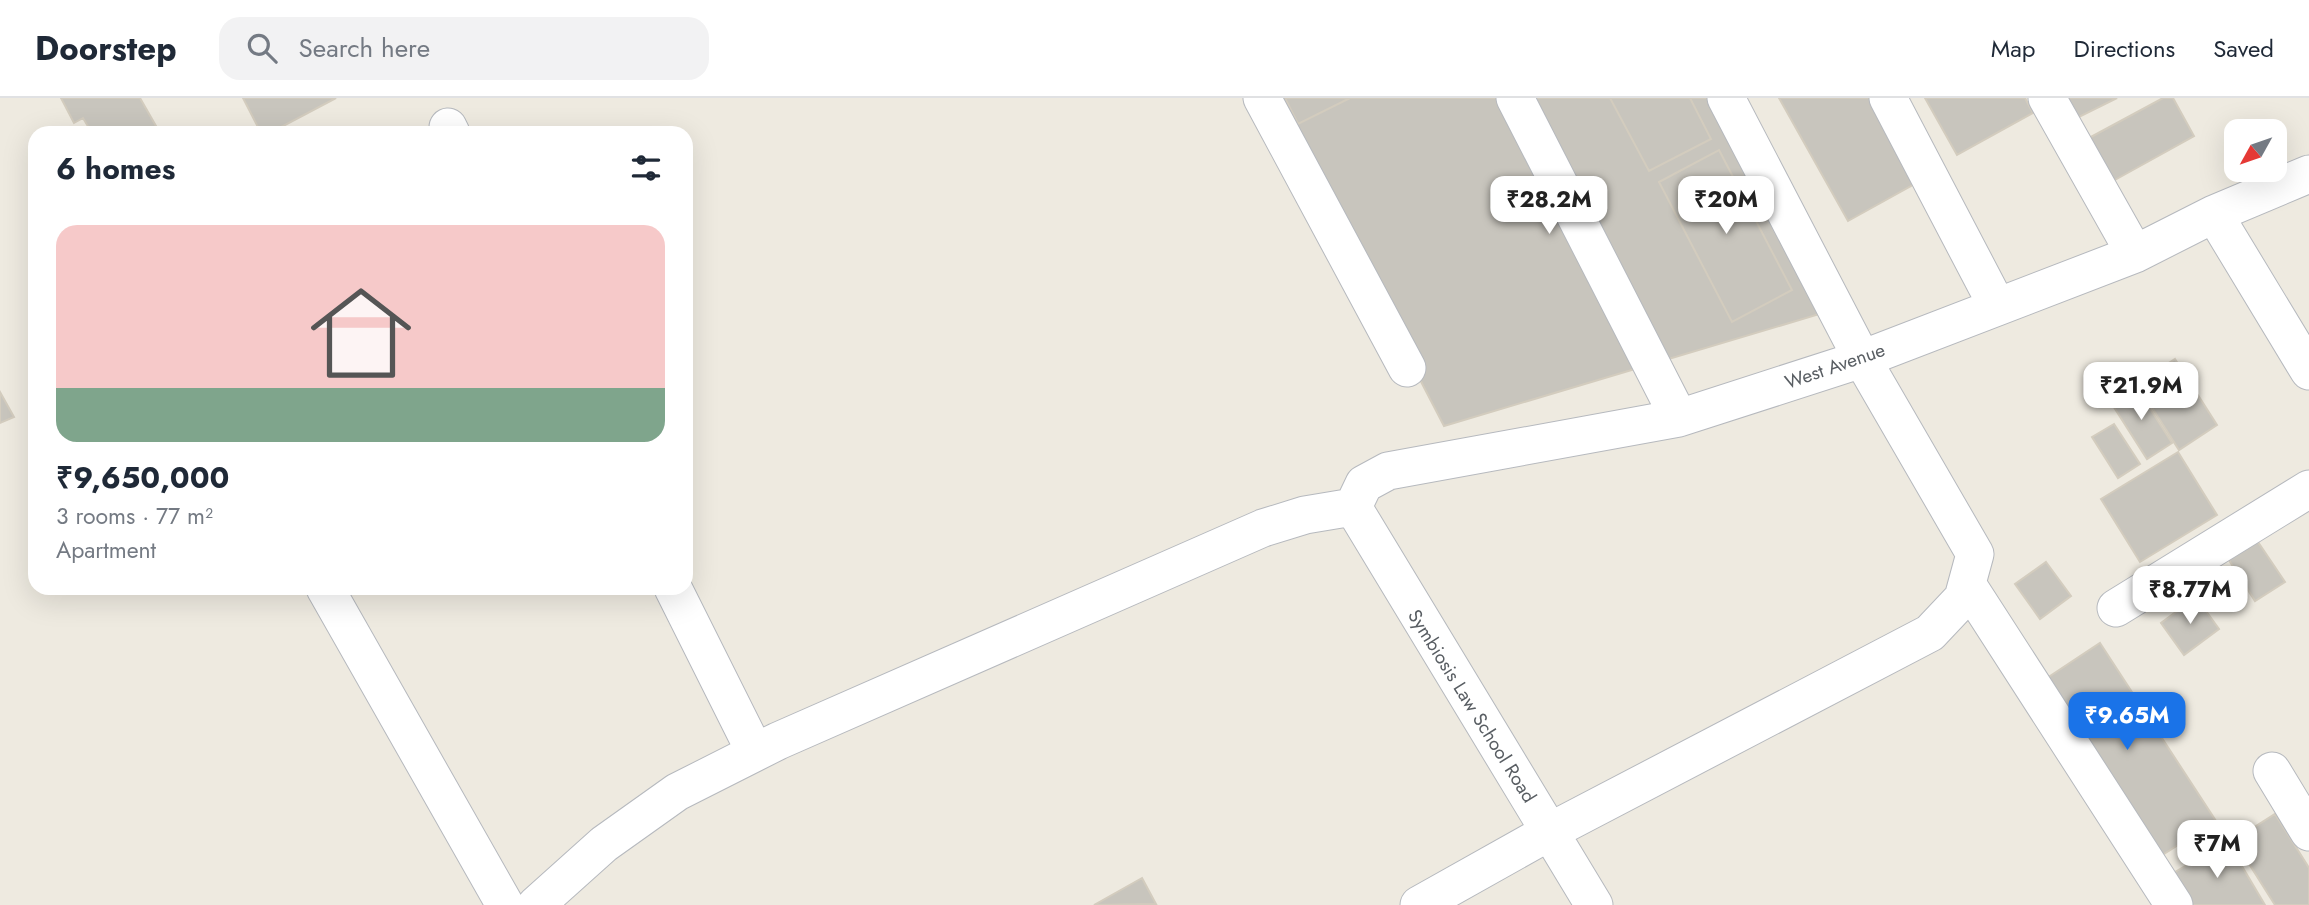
<!DOCTYPE html>
<meta charset="utf-8">
<style>
body{margin:0;font-family:Jost,sans-serif;background:#f2f2f3;color:#1f2937;height:100vh;display:flex;flex-direction:column;font-size:26px;white-space:nowrap}
*{box-sizing:border-box;margin:0}
p{font-size:23px;color:#747a83}
.icon{flex:none;width:38px;height:38px;fill:none;stroke:currentColor;stroke-width:2;stroke-linecap:round;stroke-linejoin:round}
.map{position:relative;flex:1;overflow:hidden}
.drawer{position:absolute;left:28px;top:28px;width:665px;height:469px;display:flex;flex-direction:column;background:#fff;border-radius:21px;box-shadow:0 7px 28px #0002}
.drawer>*{flex:none}
.needle{width:46px;rotate:230deg}
.fabs{position:absolute;left:2224px;top:21px;display:grid;gap:14px}
.fabs a{display:grid;place-items:center;width:63px;height:63px;border-radius:14px;background:#fff;box-shadow:0 7px 28px #0002;font-size:35px}
.price{position:absolute;translate:-50% -60px;padding:0 16px;border-radius:14px;background:#fff;color:#222;font-size:23px;line-height:46px;filter:drop-shadow(0 2px 4px #0008)}
.price::after{content:'';position:absolute;left:50%;top:42px;width:21px;height:16px;margin-left:-10px;background:inherit;clip-path:polygon(0 0,100% 0,50% 100%)}
.price.on{background:#1a73e8;color:#fff}
ul{padding:0;list-style:none}
li{display:grid;align-content:center;gap:14px;height:371px;padding:0 28px}
li+li{border-top:2px solid #e0e1e3}
li span{display:grid;place-items:center;height:217px;border-radius:21px;color:#555}
li>.icon{margin-inline-start:auto}
span .icon{width:126px;height:126px;fill:#fffc;stroke-width:1}
li b{font-size:30px}
h2{display:flex;justify-content:space-between;align-items:center;height:84px;padding:0 28px;font-size:30px}
header{display:flex;align-items:center;gap:42px;box-sizing:border-box;height:98px;padding:0 35px;background:#fff;border-bottom:2px solid #e0e1e3}
header strong{font-size:33px}
nav{display:flex;gap:38px;margin-inline-start:auto;font-size:24px}
.search{width:490px;height:63px;background:#f2f2f3;display:flex;align-items:center;gap:18px;box-sizing:border-box;padding:0 24px;border-radius:21px;color:#747a83;font-size:26px}
.map>svg:first-child{display:block}
.building{fill:#c8c5bd;stroke:#d3ccbe;stroke-width:2}
.lines{fill:none;stroke-linecap:round;stroke-linejoin:round}
.minor-casing{stroke:#b6b9be;stroke-width:39}
.minor{stroke:#fff;stroke-width:37}
.labels{text-anchor:middle;dominant-baseline:central;stroke-width:6;stroke-linejoin:round;paint-order:stroke}
.street-label{font-size:19px;fill:#595e63;stroke:#fff}
</style>
<header>
<strong>Doorstep</strong>
<div class="search"><svg class="icon" aria-label="search" viewBox="0 0 24 24"><circle cx="10" cy="10" r="6"/><path d="M15 15l6 6"/></svg>Search here</div>
<nav><a>Map</a><a>Directions</a><a>Saved</a></nav>
</header>
<div class="map">
<svg width="2309" height="807" viewBox="0 0 2309 807">
<rect width="100%" height="100%" fill="#eeeae0"/>
<path class="building" d="M61,0H140L160,35L100,33L92,35L83,20L74,25Z
M243,0H336L270,35H261Z
M1274,0H1714L1823,215L1444,328Z
M1285,0H1350L1298,26Z
M1610,0H1690L1711,41L1649,73Z
M1779,0H1871L1918,84L1848,123Z
M1925,0H2025L2033,15L1957,57Z
M2065,0H2117L2075,21Z
M2163,0H2173L2194,38L2113,83L2089,40Z
M1719,52L1792,192L1732,224L1659,84Z
M2175,261L2217,327L2179,352L2137,286Z
M2135,287L2172,345L2147,361L2110,303Z
M0,294L14,319L0,325Z
M2114,326L2140,366L2118,380L2092,339Z
M2178,354L2217,417L2140,464L2101,401Z
M2256,441L2285,484L2255,503L2227,459Z
M2046,464L2071,498L2040,521L2015,486Z
M2196,499L2219,531L2184,557L2161,525Z
M2100,545L2216,723L2153,763L2038,586Z
M2275,716L2309,770V807H2275L2234,742Z
M2227,743L2265,807H2188L2170,777Z
M1142,780L1156,806L1094,807Z"/>
<g class="lines">
<g class="minor-casing">
<path id="minor" d="M1262,0L1407,270
M1515,0L1679,320
M1888,0L1997,208
M2047,0L2135,156
M448,29L451,35
M2214,116L2309,273
M1353,409L1364,386L1388,373L1679,320L1862,261L2135,156L2214,116L2309,76
M1353,409L1594,807
M1967,486L2174,807
M325,490L505,807
M673,490L755,654
M2116,510L2309,391
M2272,673L2309,734
M536,807L604,746L677,694L778,643L1263,430L1305,417L1353,409
M1419,807L1549,734L1930,535L1963,500L1975,456L1862,261L1726,0"/>
</g>
<use href="#minor" class="minor"/>
</g>
<g class="labels">
<g class="street-label">
<text transform="translate(1835 268) rotate(-19)">West Avenue</text>
<text transform="translate(1472 608) rotate(58)">Symbiosis Law School Road</text>
</g>
</g>
</svg>
<div class="fabs">
<a><svg class="needle" viewBox="-14 -14 28 28"><path d="M0-13l5 13h-10z" fill="#e53935"/><path d="M0 13l5-13h-10z" fill="#747a83"/></svg></a>
</div>
<b class="price" style="left:1549px;top:138px">₹28.2M</b>
<b class="price" style="left:1726px;top:138px">₹20M</b>
<b class="price" style="left:2141px;top:324px">₹21.9M</b>
<b class="price" style="left:2190px;top:528px">₹8.77M</b>
<b class="price on" style="left:2127px;top:654px">₹9.65M</b>
<b class="price" style="left:2217px;top:782px">₹7M</b>
<section class="drawer">
<h2>6 homes<svg class="icon" aria-label="filters" viewBox="0 0 24 24"><path d="M4 7h16M4 17h16"/><circle cx="9" cy="7" r="2"/><circle cx="15" cy="17" r="2"/></svg></h2>
<ul>
<li><span style="background:linear-gradient(#f6c9c9 75%,#7fa58c 0)"><svg class="icon" aria-label="home" viewBox="0 0 24 24"><path d="M3 11l9-7 9 7M6 9v11h12V9"/></svg></span><div><b>₹9,650,000</b><p>3 rooms · 77 m²</p><p>Apartment</p></div></li>
</ul>
</section>
</div>
